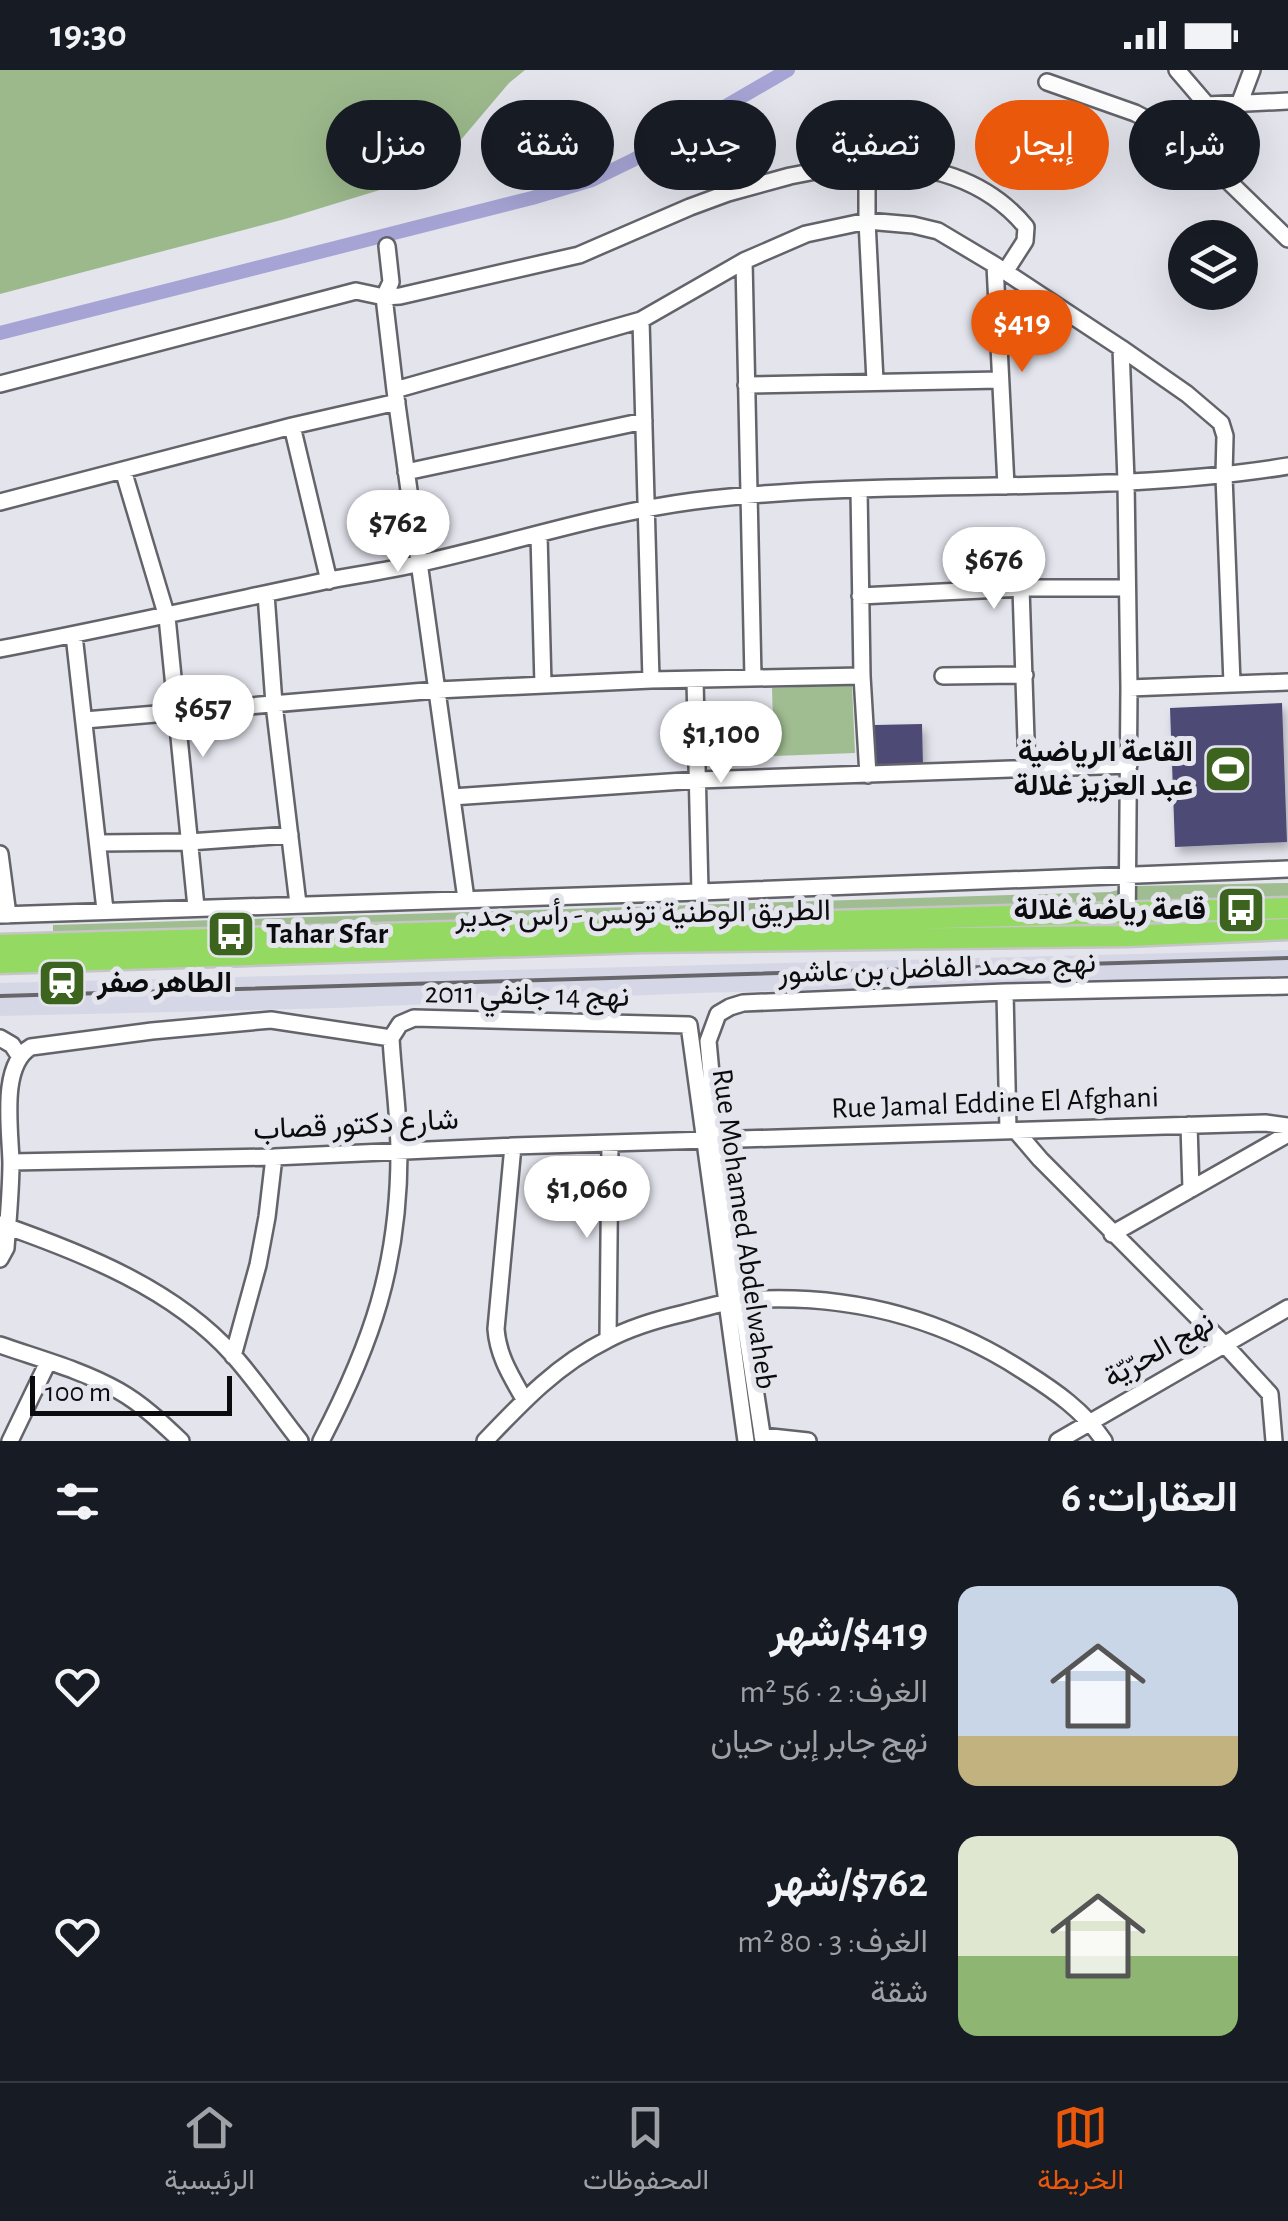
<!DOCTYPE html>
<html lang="ar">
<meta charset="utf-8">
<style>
body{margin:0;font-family:"Alegreya Sans",Vazirmatn,sans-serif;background:#242831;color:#f1f3f6;direction:rtl;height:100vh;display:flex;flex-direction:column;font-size:38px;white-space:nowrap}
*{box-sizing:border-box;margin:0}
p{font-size:32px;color:#9ea1a6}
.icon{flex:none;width:55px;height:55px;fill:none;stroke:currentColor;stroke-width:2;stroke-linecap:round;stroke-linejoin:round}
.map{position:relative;height:1371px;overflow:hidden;direction:ltr}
.side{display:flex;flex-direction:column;background:#171b24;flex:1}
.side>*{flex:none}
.guide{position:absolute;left:30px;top:30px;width:1230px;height:90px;direction:rtl;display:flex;gap:20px}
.controls{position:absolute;left:1168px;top:150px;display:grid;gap:20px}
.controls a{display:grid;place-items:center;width:90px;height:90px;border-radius:50%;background:#171b24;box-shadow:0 10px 40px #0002;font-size:50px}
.scale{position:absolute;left:30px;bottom:25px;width:202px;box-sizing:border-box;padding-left:10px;border:5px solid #0c0c0e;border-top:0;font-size:28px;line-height:35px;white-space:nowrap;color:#0c0c0e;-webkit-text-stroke:8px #e4e4ed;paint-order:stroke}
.price{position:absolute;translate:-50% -85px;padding:0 22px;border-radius:35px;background:#fff;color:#222;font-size:32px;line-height:65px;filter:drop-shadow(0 2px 5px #0008)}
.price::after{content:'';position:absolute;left:50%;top:60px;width:30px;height:22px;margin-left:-15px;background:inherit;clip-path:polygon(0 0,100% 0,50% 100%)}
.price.current{background:#ea580c;color:#fff}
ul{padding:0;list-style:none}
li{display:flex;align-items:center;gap:30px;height:250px;padding:0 50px}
li span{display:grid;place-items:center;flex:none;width:280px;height:200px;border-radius:20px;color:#555}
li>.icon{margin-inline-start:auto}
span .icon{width:120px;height:120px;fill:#fffc;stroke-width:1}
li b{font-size:42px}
h2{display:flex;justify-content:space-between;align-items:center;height:120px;padding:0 50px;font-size:42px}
.chip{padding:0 35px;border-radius:45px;background:#171b24;box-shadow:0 10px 40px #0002;font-size:35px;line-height:90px}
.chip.current{background:#ea580c;color:#fff}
.status{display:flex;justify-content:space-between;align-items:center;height:70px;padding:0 50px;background:#171b24;direction:ltr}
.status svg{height:28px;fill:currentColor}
.menu{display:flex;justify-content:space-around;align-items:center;height:140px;border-top:2px solid #363941;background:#171b24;font-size:28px;color:#9ea1a6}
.menu a{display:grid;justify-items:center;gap:5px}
.menu .current{color:#ea580c}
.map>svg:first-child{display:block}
.built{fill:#d6d7e6}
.green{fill:#a0bc91}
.forest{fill:#9cb98c}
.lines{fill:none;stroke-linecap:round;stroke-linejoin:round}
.canal{stroke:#a5a4d4;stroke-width:14}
.building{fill:#4e4c76;filter:url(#shadow)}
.minor-casing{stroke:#63636a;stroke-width:20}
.highway-casing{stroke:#c5c5c5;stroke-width:25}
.minor{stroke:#fff;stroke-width:15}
.highway{stroke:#94da62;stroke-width:20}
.rail{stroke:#67676b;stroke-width:4}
.labels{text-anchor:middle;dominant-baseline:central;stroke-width:10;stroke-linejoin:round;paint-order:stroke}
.poi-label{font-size:30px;font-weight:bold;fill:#0c0c0e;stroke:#e4e4ed;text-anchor:end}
.street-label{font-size:30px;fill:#0c0c0e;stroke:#e4e4ed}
</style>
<div class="status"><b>19:30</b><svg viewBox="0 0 49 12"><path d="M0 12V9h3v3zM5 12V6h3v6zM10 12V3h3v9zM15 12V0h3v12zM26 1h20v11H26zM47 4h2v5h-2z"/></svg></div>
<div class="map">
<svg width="1288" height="1371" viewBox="0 0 1288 1371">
<defs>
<filter id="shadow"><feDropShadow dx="3.5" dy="6" stdDeviation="5" flood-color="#0004"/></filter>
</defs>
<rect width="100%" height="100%" fill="#e4e4ed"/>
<path class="built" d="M1288,880V907L698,923L335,938L0,946V913Z"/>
<path class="green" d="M852,615L855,683L774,686L772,618Z
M1288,813V832L53,868V855L1110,822L1134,816Z"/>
<path class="forest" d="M0,0H525L509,13L432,104L285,149L0,224Z"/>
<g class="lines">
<path class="canal" d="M0,263L532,128L592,110L633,90L788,0"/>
</g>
<path class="building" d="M1282,633L1287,772L1175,777L1170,638Z
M922,654L923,696L875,697V655Z"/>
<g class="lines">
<g class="minor-casing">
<path id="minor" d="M1177,0L1207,35
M1047,12L1135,43L1185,69L1288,169
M1240,32L1252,0
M1207,35L1288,31
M1185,69L1207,35
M866,104C922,85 990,113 1026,157L1025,171L1005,202
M387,176L391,212L384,227L395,320L466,829
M744,191L753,608
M995,195L1006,416
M641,250L651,610
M1121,278L1126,411L1129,618L1127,866
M0,314L356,221L384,227L400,226L579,185L690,137L728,123L790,106L821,100L845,99L863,102L867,107V151L875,311
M746,315L1000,310
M395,320L641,250L744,191L806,164L867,151L913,155L938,161L995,195L1121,278L1187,324L1221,353L1225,366L1224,406L1232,613
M292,356L329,511
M123,400L167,547L196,837
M406,402L644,351
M859,419L862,606L868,705
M0,432L292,356L397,332
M539,465L543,615
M1021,518L1027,700
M266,524L274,634L298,834
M860,526L1021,518H1127
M74,565L105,840
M0,579C109,558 217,534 325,511C357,505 390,500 421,493C512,473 602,443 694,431C891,406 1092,428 1288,396
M943,606L1025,605
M695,610L700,822
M1129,618L1288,612
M85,650L437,620L651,610L862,606
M452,727L698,710L1129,695
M99,773L189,772L290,765
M0,784L8,845
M0,845L700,822L1288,799
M1005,922L1008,1060
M0,968L12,975L18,984
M1189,1055L1191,1119
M1016,1061L1040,1089L1225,1275L1270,1324L1274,1371
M513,1076L496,1259C498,1286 511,1306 524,1329
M11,1092L274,1087L513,1076L1265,1053L1288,1056
M0,1154C83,1183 174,1219 233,1285C257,1312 278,1343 300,1371
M1112,1164L1288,1064
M0,1189L6,1178C8,1150 11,1120 11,1092C10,1057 0,995 31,977L152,961L271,950L391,968L400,954L414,948L689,955L746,1371
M608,1269L610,1073
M0,1275C40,1289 82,1300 119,1321C142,1334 162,1353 181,1371
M233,1286L258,1195L267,1147L274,1087
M762,1366L808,1371
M10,1371L48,1292
M321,1371C372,1273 399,1195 399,1083C399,1045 393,1006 391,968
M485,1371C522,1332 558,1294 607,1270C631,1257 659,1249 685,1243C705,1238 725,1231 744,1230C847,1223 939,1246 1025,1302C1055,1321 1084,1341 1104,1371
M763,1371L717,1069L708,971L718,944L730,937L743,933L1005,922L1288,916
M1058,1371L1288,1238"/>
</g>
<g class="highway-casing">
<path id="highway" d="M0,875L1288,838
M0,893L642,872L1127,866L1288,859"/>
</g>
<use href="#minor" class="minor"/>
<use href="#highway" class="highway"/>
<path class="rail" d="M0,926L1288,888"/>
</g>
<defs>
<g id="stadium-square" transform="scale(2.5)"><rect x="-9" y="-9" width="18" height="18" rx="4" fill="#3c641e" stroke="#e4e4ed"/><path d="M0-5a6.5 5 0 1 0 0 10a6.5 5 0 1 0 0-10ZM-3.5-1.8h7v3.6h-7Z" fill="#fff"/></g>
<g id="bus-square" transform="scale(2.5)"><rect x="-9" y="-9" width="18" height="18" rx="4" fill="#3c641e" stroke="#e4e4ed"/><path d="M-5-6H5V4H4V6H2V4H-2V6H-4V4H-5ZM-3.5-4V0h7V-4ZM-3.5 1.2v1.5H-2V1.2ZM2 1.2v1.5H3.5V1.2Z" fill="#fff"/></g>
<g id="station-square" transform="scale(2.5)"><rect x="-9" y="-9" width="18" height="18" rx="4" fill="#3c641e" stroke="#e4e4ed"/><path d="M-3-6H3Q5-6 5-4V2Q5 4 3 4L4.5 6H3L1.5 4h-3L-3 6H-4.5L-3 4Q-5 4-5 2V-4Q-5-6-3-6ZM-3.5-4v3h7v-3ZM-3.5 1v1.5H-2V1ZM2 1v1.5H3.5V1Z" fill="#fff"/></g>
</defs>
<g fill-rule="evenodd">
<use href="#stadium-square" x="1228" y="699"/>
<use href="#bus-square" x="1241" y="840"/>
<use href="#bus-square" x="231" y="864"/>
<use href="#station-square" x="62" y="913"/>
</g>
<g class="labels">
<g class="poi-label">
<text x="1193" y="682">القاعة الرياضية<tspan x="1193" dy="34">عبد العزيز غلالة</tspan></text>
<text x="1206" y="840">قاعة رياضة غلالة</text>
<text x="266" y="864" text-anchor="start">Tahar Sfar</text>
<text x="97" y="913" text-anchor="start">الطاهر صفر</text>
</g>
<g class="street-label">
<text transform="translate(643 844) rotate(-1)">الطريق الوطنية تونس - رأس جدير</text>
<text transform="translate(937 898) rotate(-2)">نهج محمد الفاضل بن عاشور</text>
<text transform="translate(527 925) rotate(1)">نهج 14 جانفي 2011</text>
<text transform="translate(995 1033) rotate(-2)">Rue Jamal Eddine El Afghani</text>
<text transform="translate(356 1055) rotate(-3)">شارع دكتور قصاب</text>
<text transform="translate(744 1159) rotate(82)">Rue Mohamed Abdelwaheb</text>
<text transform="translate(1159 1280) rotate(-30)">نهج الحرّيّة</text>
</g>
</g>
</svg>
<div class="controls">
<a><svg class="icon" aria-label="layers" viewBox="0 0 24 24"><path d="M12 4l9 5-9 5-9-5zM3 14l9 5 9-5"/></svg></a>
</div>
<div class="scale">100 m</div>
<b class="price current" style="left:1022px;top:305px">$419</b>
<b class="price" style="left:398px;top:505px">$762</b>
<b class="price" style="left:994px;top:542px">$676</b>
<b class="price" style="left:203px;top:690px">$657</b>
<b class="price" style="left:721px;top:716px">$1,100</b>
<b class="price" style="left:587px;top:1171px">$1,060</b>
<div class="guide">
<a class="chip">شراء</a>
<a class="chip current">إيجار</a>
<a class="chip">تصفية</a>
<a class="chip">جديد</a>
<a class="chip">شقة</a>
<a class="chip">منزل</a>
</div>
</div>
<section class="side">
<h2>العقارات: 6<svg class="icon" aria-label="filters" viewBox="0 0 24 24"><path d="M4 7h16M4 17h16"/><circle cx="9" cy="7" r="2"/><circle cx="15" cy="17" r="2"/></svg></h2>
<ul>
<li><span style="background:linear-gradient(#c9d6e8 75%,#c2b280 0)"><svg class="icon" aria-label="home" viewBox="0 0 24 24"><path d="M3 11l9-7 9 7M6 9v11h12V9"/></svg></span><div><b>$419/شهر</b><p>الغرف: 2 · 56 m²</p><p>نهج جابر إبن حيان</p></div><svg class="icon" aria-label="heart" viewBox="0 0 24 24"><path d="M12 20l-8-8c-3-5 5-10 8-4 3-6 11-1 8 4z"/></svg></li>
<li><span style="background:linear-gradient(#dfe7d0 60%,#8fb573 0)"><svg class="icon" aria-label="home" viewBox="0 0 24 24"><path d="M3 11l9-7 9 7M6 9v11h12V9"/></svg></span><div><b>$762/شهر</b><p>الغرف: 3 · 80 m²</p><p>شقة</p></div><svg class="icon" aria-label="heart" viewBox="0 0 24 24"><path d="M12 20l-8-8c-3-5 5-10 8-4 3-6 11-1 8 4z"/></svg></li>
</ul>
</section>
<nav class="menu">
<a class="current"><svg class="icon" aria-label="map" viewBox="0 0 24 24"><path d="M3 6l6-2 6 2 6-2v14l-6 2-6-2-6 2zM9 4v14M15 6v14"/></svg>الخريطة</a>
<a><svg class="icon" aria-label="saved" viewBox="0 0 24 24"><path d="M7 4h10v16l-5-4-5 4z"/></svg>المحفوظات</a>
<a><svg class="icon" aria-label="home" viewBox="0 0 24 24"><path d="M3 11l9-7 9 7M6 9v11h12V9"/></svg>الرئيسية</a>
</nav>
